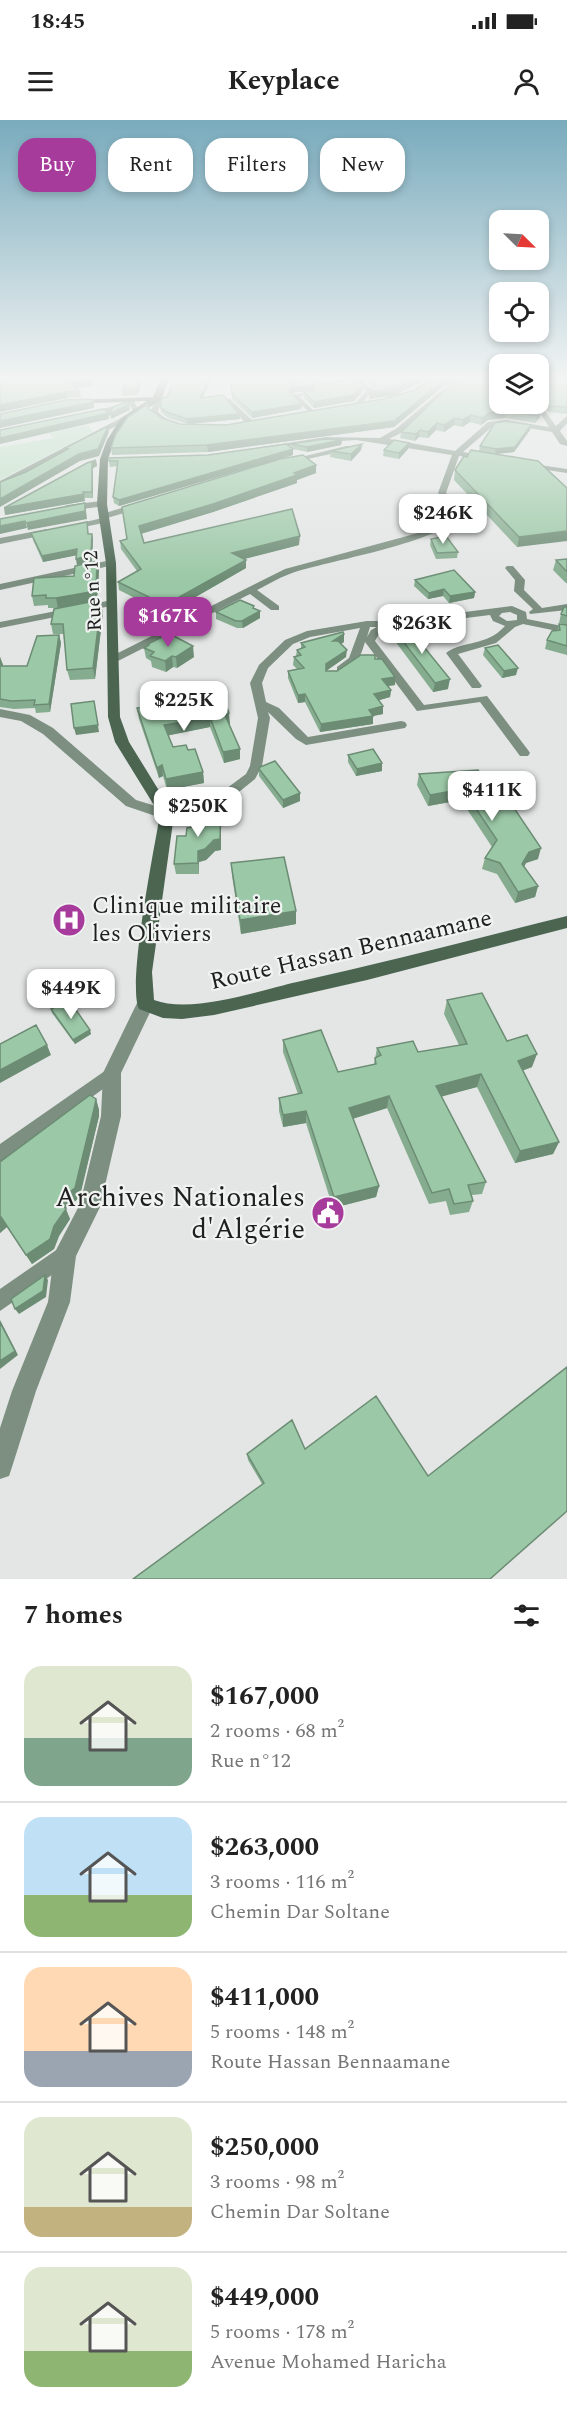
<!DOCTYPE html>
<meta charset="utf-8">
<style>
body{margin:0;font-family:Spectral,serif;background:#f2f2f2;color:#222;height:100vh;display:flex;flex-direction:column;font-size:22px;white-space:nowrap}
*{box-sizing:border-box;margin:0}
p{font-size:20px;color:#767676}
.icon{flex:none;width:33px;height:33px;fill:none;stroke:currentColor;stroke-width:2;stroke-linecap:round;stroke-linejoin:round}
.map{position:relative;height:1459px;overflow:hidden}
.panel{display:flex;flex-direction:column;background:#fff;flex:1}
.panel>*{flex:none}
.top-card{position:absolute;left:18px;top:18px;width:531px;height:54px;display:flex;gap:12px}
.needle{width:39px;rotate:114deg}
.buttons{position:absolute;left:489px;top:90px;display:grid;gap:12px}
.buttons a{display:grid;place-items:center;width:60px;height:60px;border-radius:12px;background:#fff;box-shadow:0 3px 9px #0003;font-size:30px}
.price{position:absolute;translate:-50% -51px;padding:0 14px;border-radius:12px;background:#fff;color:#222;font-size:20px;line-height:39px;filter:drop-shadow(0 2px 3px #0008)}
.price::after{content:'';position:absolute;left:50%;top:36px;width:18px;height:14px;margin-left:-9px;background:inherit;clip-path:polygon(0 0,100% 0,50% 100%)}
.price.on{background:#a73b9b;color:#fff}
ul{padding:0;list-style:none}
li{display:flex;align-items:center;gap:18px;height:150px;padding:0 24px}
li+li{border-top:2px solid #e0e0e0}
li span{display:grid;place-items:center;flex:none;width:168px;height:120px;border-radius:18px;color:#555}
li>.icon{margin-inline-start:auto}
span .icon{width:72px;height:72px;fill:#fffc;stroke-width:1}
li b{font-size:26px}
h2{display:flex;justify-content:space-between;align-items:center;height:72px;padding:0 24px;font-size:26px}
.tag{padding:0 21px;border-radius:18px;background:#fff;box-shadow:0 3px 9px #0003;font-size:21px;line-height:54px}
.tag.on{background:#a73b9b;color:#fff}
.status{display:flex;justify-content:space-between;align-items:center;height:42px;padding:0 30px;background:#fff;direction:ltr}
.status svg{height:16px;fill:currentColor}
header{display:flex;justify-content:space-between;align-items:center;height:78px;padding:0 24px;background:#fff;font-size:27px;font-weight:700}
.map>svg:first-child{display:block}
.green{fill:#bde0c5}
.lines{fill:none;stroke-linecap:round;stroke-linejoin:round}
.minor{fill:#7c8f80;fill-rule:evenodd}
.tertiary{fill:#7c8f80;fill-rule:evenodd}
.secondary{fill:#4b6551;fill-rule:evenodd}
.wall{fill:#85ac8f}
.shaded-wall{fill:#6c8c74}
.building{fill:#9bc8a6;stroke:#6c8c74;stroke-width:1.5}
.labels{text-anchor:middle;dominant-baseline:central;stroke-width:4.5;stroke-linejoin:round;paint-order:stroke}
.far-street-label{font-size:20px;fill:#1e1f1e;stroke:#f0f3f1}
.poi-label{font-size:24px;fill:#1e1f1e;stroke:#f0f3f1;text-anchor:start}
.street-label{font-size:24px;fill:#1e1f1e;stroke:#f0f3f1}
.near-poi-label{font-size:28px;fill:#1e1f1e;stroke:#f0f3f1;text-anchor:end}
</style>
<div class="status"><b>18:45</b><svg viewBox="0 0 49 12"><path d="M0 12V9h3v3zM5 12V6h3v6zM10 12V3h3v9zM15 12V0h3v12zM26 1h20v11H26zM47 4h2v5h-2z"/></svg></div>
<header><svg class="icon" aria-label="menu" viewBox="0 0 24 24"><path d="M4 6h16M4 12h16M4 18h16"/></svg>Keyplace<svg class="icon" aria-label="person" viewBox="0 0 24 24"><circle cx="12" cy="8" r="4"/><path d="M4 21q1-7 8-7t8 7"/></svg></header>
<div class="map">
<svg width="567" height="1459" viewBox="0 0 567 1459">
<rect width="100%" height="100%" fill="#e3e6e4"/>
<path class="green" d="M88,305L93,312L0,360V327L54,318L49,313Z"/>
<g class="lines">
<path class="minor" d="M94,257H124L75,262L72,260Z
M352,257H359L373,271L356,289L352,287L366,271Z
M463,257H470L445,273L403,312L389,319L455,331L488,302L505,300L549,307L534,284L538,282L556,306L567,296V303L560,311L567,321V326L560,324L552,312L505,304L493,306L463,332L488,336V340L459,336L446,373L465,394C437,423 337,439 295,452C282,456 269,464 257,470L279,486V490H271L250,474L116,542H108V538L285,449L422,412L446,401L456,394L438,373L452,335L356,320L310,323L266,329L262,327L326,317L380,318L397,308L441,271Z
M312,272V274L299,276L317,294L313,296L291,275Z
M157,276L162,277L158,292L169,301V305H163L150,293Z
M131,279L134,281L140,293H134L129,284L119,290L87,296L83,294L114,286Z
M226,279H230L253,301V305H247L226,281Z
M121,298L128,300L0,366V361Z
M346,326H349V330L289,343L285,341Z
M525,343L567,349V353L528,347H525Z
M102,381L106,384L105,386L67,391L63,388L67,385Z
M138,383L141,384V388L107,398L108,402L69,410L65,407L102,398V394Z
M47,409L51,412L50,414L0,424V418Z
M111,440L116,443L114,445L0,470V464Z
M507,446H513L525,460L524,470L542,488L567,484V490L530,494L529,492L533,489L514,471L515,460L505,448Z
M112,480L117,483L116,485L0,508V502Z
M512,486L526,492L527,499L567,507V513L523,504L515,507L496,523L458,534L482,566L480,568H472L446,533C463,520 486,527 505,506L493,501L490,495L394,507L379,514L375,521L424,585L487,576L528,630L530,633L528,636H520L480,582L417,591L365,522C361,535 355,554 337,551V547L349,538L360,508L310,517L293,524L268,548L262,563L266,582L279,588L308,617L401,601L405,602L407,605L405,608L306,625L296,619L268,592L270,598L262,646L255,659L229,680L198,695L167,700L162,698L161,695L162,692L191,688L219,674L246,654L250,646L258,598L250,563L259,545L285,520L307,511L367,501H394ZM510,492L517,495V500L507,501L499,496L502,493ZM370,507H377L371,510L367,517Z
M112,946L118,948L120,953L118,958L0,1044V1024Z
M65,1124L72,1127L75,1134L72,1141L0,1191V1169Z"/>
<path class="tertiary" d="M0,589L30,595L53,608L136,680L172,691L174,695L172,699L167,700L126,686L43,614L21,601L0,597Z
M145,877L151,879L154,884L121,953V996L100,1087L76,1136L70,1182L36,1271L12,1347L9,1356L0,1359V1308L12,1271L48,1182L54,1134L80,1084L101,996L103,953L139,879Z"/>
<path class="secondary" d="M161,257H169L162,279L127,302L115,320L108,339L107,384L116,443L120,597L129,622L174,695L152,852L154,880C192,894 257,871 297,862C387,842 477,818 567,796V808L367,860L214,895L182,899L163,898L139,889C127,865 154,729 160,695L115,622L108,597L106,443L97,384L100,339L107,320L121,298L147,281L71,284L67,282L71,280L153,277Z"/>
</g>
<path class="wall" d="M0,257H70L62,258L93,266L75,268L80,271L81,277L67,278L0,292Z
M211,257V261L203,277L239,294L240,299L188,304L168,298L161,292L160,287L167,277Z
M231,257L289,263L321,264L363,271L354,281L314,288L304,278V272L311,271L291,273L302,284L301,289L252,298L232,279Z
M362,257H430L395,275L369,279L370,272L373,267Z
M436,257H460L440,269L394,307L208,332L112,335L111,328L148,288L162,298L180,304L226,305L383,279L415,270Z
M465,257L541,290L540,297L535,303L505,298L488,300L481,305L470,302L462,307L454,305L444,312L436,310L428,318L419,317L415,321L400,318L401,312Z
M488,257H500V260Z
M538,257L567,258V294L549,292L538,282Z
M140,260L141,265L137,275L122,276V270Z
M531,305L530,310L514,332L495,334L538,341L517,427L454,360L455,350L467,337L479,331L480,326Z
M342,320L341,325L307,332L293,329V335L119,386L114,383L113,377L117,346L110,347L109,341L208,335L291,328V324Z
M409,323L408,329L399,339L383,336L384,330Z
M362,324L361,330L351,341L330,337L331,331Z
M96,340L97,346L93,348V378H84L85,381L5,395Z
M316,345V353L297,360V363L213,392L141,414L144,423L299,425L244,439L246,448L166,494L119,470L118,462L137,451L121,429L120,421L126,419Z
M31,413L92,414L93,420L92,442L77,445L76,435L43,442L33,420Z
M431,419L458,432L457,438L436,439L430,425Z
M567,439V463H566L553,450L556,440Z
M97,441L99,451L97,481L76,485L96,483L103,493L95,559L70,560L67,550L64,514H53L51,504L58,488H48V485L34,486L32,476L74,456Z
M415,460L475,472L474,478L449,483L443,476L428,479L414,466Z
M567,487V505L559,503L561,494Z
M254,488L260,498L243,508H237L216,499V492Z
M559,504L567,505V535L545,529L547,520L557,510Z
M393,508L448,569L433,572L392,517Z
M344,514V522L341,524L346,537L326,551H337L375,539L395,557V565L388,566L391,570L390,577L379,580L383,594L373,596V604L320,612L305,582L298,583L288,558V551L297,549L293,545L294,537L296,536L297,530L301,529V523Z
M59,515L61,523L50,592L36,593L35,588L14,589L0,587V537L3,545L2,546H27Z
M148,524L194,537L177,548L173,547L166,552L152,547L151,541L146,538L144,528L148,526Z
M485,528L516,555L502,558L483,535Z
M222,573L230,604H229L240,629V639L224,643L210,607L168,615L173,627L188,630L203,652L204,663L167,670L163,656L159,658L139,599L137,588Z
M348,635L382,651L356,656L348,642Z
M259,649L300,681L283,688L259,656Z
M478,650L498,684L538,739L526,743L524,747L538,766L535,777L515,783L497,754L482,749L485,738L492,727L461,680L428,686L417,665L419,654Z
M221,690V730L215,731L206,740L199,742V754H176L174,744L186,716L197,706L201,702L200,694Z
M231,743L296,804L241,814L232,756Z
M447,880L507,921L532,947L523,950L559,1022L553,1034L515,1043L477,967L441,976L486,1062L482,1074L472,1075L473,1081L469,1092L450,1095L446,1081L429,1084L387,988L353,999L379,1066L376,1077L333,1088L306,1003L283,1007L279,991V978L298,974L283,932V920L338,952L374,944L377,928L418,932L459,925L444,894Z
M51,889L91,914L75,924L52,893Z
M96,979L99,990V996L79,1078L65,1089L70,1099L59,1116L54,1129L32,1144L7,1107L0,1113V1042Z
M305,1329L428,1356L567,1391L262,1364L248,1340L247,1334Z"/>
<path class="shaded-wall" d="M211,257V261L200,283V278Z
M419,257H430L395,275L369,279L370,272Z
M450,257H460L440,269L394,307L208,332L207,325L394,301L440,263Z
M92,260L93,266L69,268L68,262Z
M140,260L141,265L137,275L136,270Z
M314,265L313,270L291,273L289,271L291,267Z
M363,266V271L354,281L314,288V282Z
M66,272L67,278L0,292V285Z
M94,282V288L0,308V301Z
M129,284L130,290L111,299L110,294Z
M302,284L301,289L252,298V292Z
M541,290L540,297L535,303L537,296Z
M506,291L505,298L488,300L481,305L482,298L489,293Z
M109,293V299L0,324V318Z
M239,294L240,299L188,304L187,299Z
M471,295L470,302L462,307L463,300Z
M455,298L454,305L444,312V305Z
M437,303L436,310L428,318V312Z
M531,305L530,310L514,332L495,334L496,329Z
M108,306L109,312L99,336L80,341L0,387V379Z
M420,310L419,317L415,321L416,314Z
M342,320L341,325L307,332V327Z
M409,323L408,329L399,339V333Z
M362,324L361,330L351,341V334Z
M293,329V335L119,386V380Z
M96,340L97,346L93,348V378L92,372V342Z
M316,345V353L297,360V363L213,392L140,414L139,406L294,353Z
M84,374L85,381L5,395L4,388Z
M85,383L87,399L28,410L26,403Z
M25,401L27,408L0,414V406Z
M567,411V421L517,427L519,417Z
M92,414L93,420L92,442L77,445L76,439Z
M300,416L299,425L232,442V433Z
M77,429L78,435L43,442L42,436Z
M246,440V448L166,494L165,485Z
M97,441L99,451L97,481L58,488L56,478Z
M444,469L443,476L428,479L429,473Z
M475,472L474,478L449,483L450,476Z
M101,483L103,493L95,559L93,548Z
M260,491V498L243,508L242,501Z
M344,514V522L333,529V521Z
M59,515L61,523L50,592L49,584Z
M193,526L194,537L177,548L176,537Z
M347,530L346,537L326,551V544Z
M172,536L173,547L166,552L165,541Z
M0,537L3,545L0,552Z
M518,548L516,555L502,558L504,551Z
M395,557V565L381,567L382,559Z
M450,559L448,569L433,572L435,563Z
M391,570L390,577L373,582L374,574Z
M305,574V582L298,583V575Z
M94,581L99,612L76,615L74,608Z
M383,586V594L373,596V604L320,612L321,604Z
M229,593L230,604L225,605V595Z
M210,597V607L166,616L164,605Z
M240,629V639L224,643L223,632Z
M382,643V651L356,656L357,649Z
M162,645L163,656L159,658L157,648Z
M203,652L204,663L167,670L166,659Z
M463,669L461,680L428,686L430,675Z
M300,673V681L283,688V680Z
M221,690V730L215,731L206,740L199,742V754L198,731Z
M541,728L538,739L526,743L519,755L522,744L529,732Z
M538,766L535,777L515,783L518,772Z
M296,791V804L241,814L240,800Z
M90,910L91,914L75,924L73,920Z
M47,925L51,935L0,963V950Z
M537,934L532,947L514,954L518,941Z
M481,954L477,967L433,979L436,966Z
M389,976L387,988L348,1000L349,988Z
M96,979L99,990V996L81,1072L79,1078L64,1090L59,1080Z
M306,991V1003L283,1007V995Z
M559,1022L553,1034L515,1043L520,1031Z
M379,1066L376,1077L333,1088L334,1077Z
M66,1089L70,1099L59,1116L54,1129L32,1144L26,1135L54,1106Z
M1,1097L7,1107L0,1113V1098Z
M45,1155L48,1160L46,1177L19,1194L15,1189Z
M0,1200L18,1235L0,1249Z"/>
<path class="building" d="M0,257H61L63,258L91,257L92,260L68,262L80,271L66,272L0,285Z
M181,257H210L200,278L223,275L239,294L187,299L167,292L160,287L162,278L167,277L174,260Z
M231,257H287L289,263L313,258L321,264L356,259L363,266L354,275L314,282L304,272L314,270V265L291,267L289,271L302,284L252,292L232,274Z
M369,257H419L396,268L370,272L375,263Z
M436,257H450L440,263L394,301L207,325L111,328L116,314L128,297L148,284V288L162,298L180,304L226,305L383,279L415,270Z
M465,257H483L500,263V284H537L541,290L537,296L506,291L489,293L482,298L471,295L463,300L455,298L444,305L437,303L428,312L420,310L416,314L401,312L447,268Z
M538,257L567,258V287L550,286L538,274Z
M127,260H140L136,270H122Z
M90,279L94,282L0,301V294L66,280Z
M127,282L129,284L110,294L113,287Z
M103,289L109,293L0,318V310Z
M506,301L531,305L515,327L496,329L480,326L495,303Z
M108,306L98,329L79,334L0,379V362L26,352L68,329L65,328Z
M324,319L342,320L307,327L291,324Z
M394,320L409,323L399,333L384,330Z
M286,324L293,329L119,380L113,377L118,341H109V338L208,335Z
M362,324L351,334L331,331Z
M471,330L538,341L567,368V411L519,417L455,350L464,336L467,337Z
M303,335L316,345L294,353L297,355L213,384L139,406L144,423L292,389L300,416L232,433L246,440L165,485L118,462L141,449L120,421L127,419L122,387L280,339Z
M96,340L92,342V372H83L84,374L4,388L87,343Z
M85,383V391L26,403L25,401L0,406V399Z
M87,402L88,414H92L91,435L76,439L77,429L42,436L31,413Z
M446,416L458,432L437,433L431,419Z
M567,439V452L556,440Z
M97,441L96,471L56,478H46V475L32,476L34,458L74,456L75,446Z
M454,450L475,472L450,476L444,469L429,473L415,460Z
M240,480L254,486L253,488L260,491L242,501H236L216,492Z
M95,481V483H101L93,548L67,550L63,504H51L54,489Z
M564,487H567V496L561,494Z
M559,504L567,505V526L547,520L552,511L560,510Z
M407,506L450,559L435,563L393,508Z
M343,512L344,514L333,521H338L347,530L326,544V551H337L361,535H375V539H382L395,557L382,559L391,570L374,574L383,586L369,590L373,596L321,604L305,574L298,575L288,551L304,548L294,537L301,535L297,530L305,527L301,523Z
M59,515L49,584L34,585L35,580L11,581L0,579V546H27L37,516Z
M172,515L193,526L176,537L172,536L165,541L150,536L154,532L144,528L149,525L148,524L164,516L168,518Z
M498,525L518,548L504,551L485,528Z
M222,573L229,593L225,595L240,629L223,632L210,597L164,605L173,627L186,625L188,630L195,629L203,652L166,659L162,645L157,648L137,588Z
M94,581L98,605L74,608L71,584Z
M373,629L382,643L357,649L348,635Z
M275,641L300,673L283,680L259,649L260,647Z
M478,650L498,684L510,682L541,728L529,732L522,744L538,766L518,772L500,743L485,738L497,720L463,669L430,675L419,654Z
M221,690L220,719L214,720L205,729L198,731V743L174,744L177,716H186L187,708L198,706L197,703L203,701L200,694Z
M284,737L296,791L240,800L231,743Z
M482,873L507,921L527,915L537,934L518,941L559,1022L520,1031L481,954L436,966L486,1062L468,1065L473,1081L454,1084L449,1069L432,1073L389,976L349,988L379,1066L334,1077L306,991L283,995L279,978L302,973L283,920L321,910L338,952L376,944L375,938L381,935L377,928L413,921L418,932L467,924L447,880Z
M69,880L90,910L73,920L51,889Z
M36,905L47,925L0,950V924Z
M90,975L96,979L95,985L75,1068L59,1080L66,1089L54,1106L50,1119L26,1135L1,1097L0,1098V1042Z
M45,1155L43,1171L15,1189L11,1179Z
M0,1202L15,1231L0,1241Z
M567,1247V1391L490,1459H133L264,1363L247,1334L292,1300L305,1329L376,1276L428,1356Z"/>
<linearGradient id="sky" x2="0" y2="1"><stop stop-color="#79abbd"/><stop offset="0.56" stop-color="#f2f4f3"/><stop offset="1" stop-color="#f2f4f3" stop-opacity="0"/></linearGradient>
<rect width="567" height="461" fill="url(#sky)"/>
<defs>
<g id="hospital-disc" transform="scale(1.725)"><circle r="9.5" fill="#a73b9b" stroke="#f0f3f1"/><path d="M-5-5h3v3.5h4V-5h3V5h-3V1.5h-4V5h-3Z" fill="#fff"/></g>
<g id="civic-disc" transform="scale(1.725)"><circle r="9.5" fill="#a73b9b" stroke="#f0f3f1"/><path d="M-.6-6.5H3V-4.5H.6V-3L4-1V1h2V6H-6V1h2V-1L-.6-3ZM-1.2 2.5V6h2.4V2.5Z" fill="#fff"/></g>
</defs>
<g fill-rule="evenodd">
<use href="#hospital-disc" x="69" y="800"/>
<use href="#civic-disc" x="328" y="1093"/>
</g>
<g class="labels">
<g class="far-street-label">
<text transform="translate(93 471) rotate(-93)">Rue n°12</text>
</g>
<g class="poi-label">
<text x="92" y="786">Clinique militaire<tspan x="92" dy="28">les Oliviers</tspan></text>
</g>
<g class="street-label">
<text transform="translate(351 830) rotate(-13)">Route Hassan Bennaamane</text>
</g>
<g class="near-poi-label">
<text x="305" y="1077">Archives Nationales<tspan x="305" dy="32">d'Algérie</tspan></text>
</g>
</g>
</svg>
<div class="buttons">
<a><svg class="needle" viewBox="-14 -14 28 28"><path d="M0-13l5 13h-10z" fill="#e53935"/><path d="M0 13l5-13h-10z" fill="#767676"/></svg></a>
<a><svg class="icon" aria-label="locate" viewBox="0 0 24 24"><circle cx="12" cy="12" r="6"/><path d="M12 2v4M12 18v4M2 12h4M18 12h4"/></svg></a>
<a><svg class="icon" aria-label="layers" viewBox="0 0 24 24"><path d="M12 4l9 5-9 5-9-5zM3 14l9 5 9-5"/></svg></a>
</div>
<b class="price" style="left:443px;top:425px">$246K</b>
<b class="price on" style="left:168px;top:528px">$167K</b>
<b class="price" style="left:422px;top:535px">$263K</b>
<b class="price" style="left:184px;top:612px">$225K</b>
<b class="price" style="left:492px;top:702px">$411K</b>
<b class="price" style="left:198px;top:718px">$250K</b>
<b class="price" style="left:71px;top:900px">$449K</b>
<div class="top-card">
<a class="tag on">Buy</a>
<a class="tag">Rent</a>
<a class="tag">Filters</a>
<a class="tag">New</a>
</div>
</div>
<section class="panel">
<h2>7 homes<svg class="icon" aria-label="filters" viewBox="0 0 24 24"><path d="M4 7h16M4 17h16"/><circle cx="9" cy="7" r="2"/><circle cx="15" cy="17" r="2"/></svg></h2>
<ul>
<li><span style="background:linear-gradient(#dfe7d0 60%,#7fa58c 0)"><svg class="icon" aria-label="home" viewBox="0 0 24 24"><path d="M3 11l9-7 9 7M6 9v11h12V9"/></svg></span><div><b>$167,000</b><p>2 rooms · 68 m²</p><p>Rue n°12</p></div></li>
<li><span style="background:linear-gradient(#bfe0f5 65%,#8fb573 0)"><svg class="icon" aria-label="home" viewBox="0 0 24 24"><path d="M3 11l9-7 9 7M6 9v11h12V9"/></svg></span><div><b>$263,000</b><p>3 rooms · 116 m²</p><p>Chemin Dar Soltane</p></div></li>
<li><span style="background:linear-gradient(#ffd9b3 70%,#9aa5b1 0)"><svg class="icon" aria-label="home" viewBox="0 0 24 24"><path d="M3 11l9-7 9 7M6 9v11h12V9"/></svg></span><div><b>$411,000</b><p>5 rooms · 148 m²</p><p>Route Hassan Bennaamane</p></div></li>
<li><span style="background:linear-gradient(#dfe7d0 75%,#c2b280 0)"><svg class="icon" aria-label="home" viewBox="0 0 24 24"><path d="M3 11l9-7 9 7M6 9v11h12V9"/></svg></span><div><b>$250,000</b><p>3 rooms · 98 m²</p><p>Chemin Dar Soltane</p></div></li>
<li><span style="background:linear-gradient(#dfe7d0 70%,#8fb573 0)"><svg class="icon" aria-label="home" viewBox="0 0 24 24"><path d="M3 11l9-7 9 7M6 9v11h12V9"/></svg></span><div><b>$449,000</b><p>5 rooms · 178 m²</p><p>Avenue Mohamed Haricha</p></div></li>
</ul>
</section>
